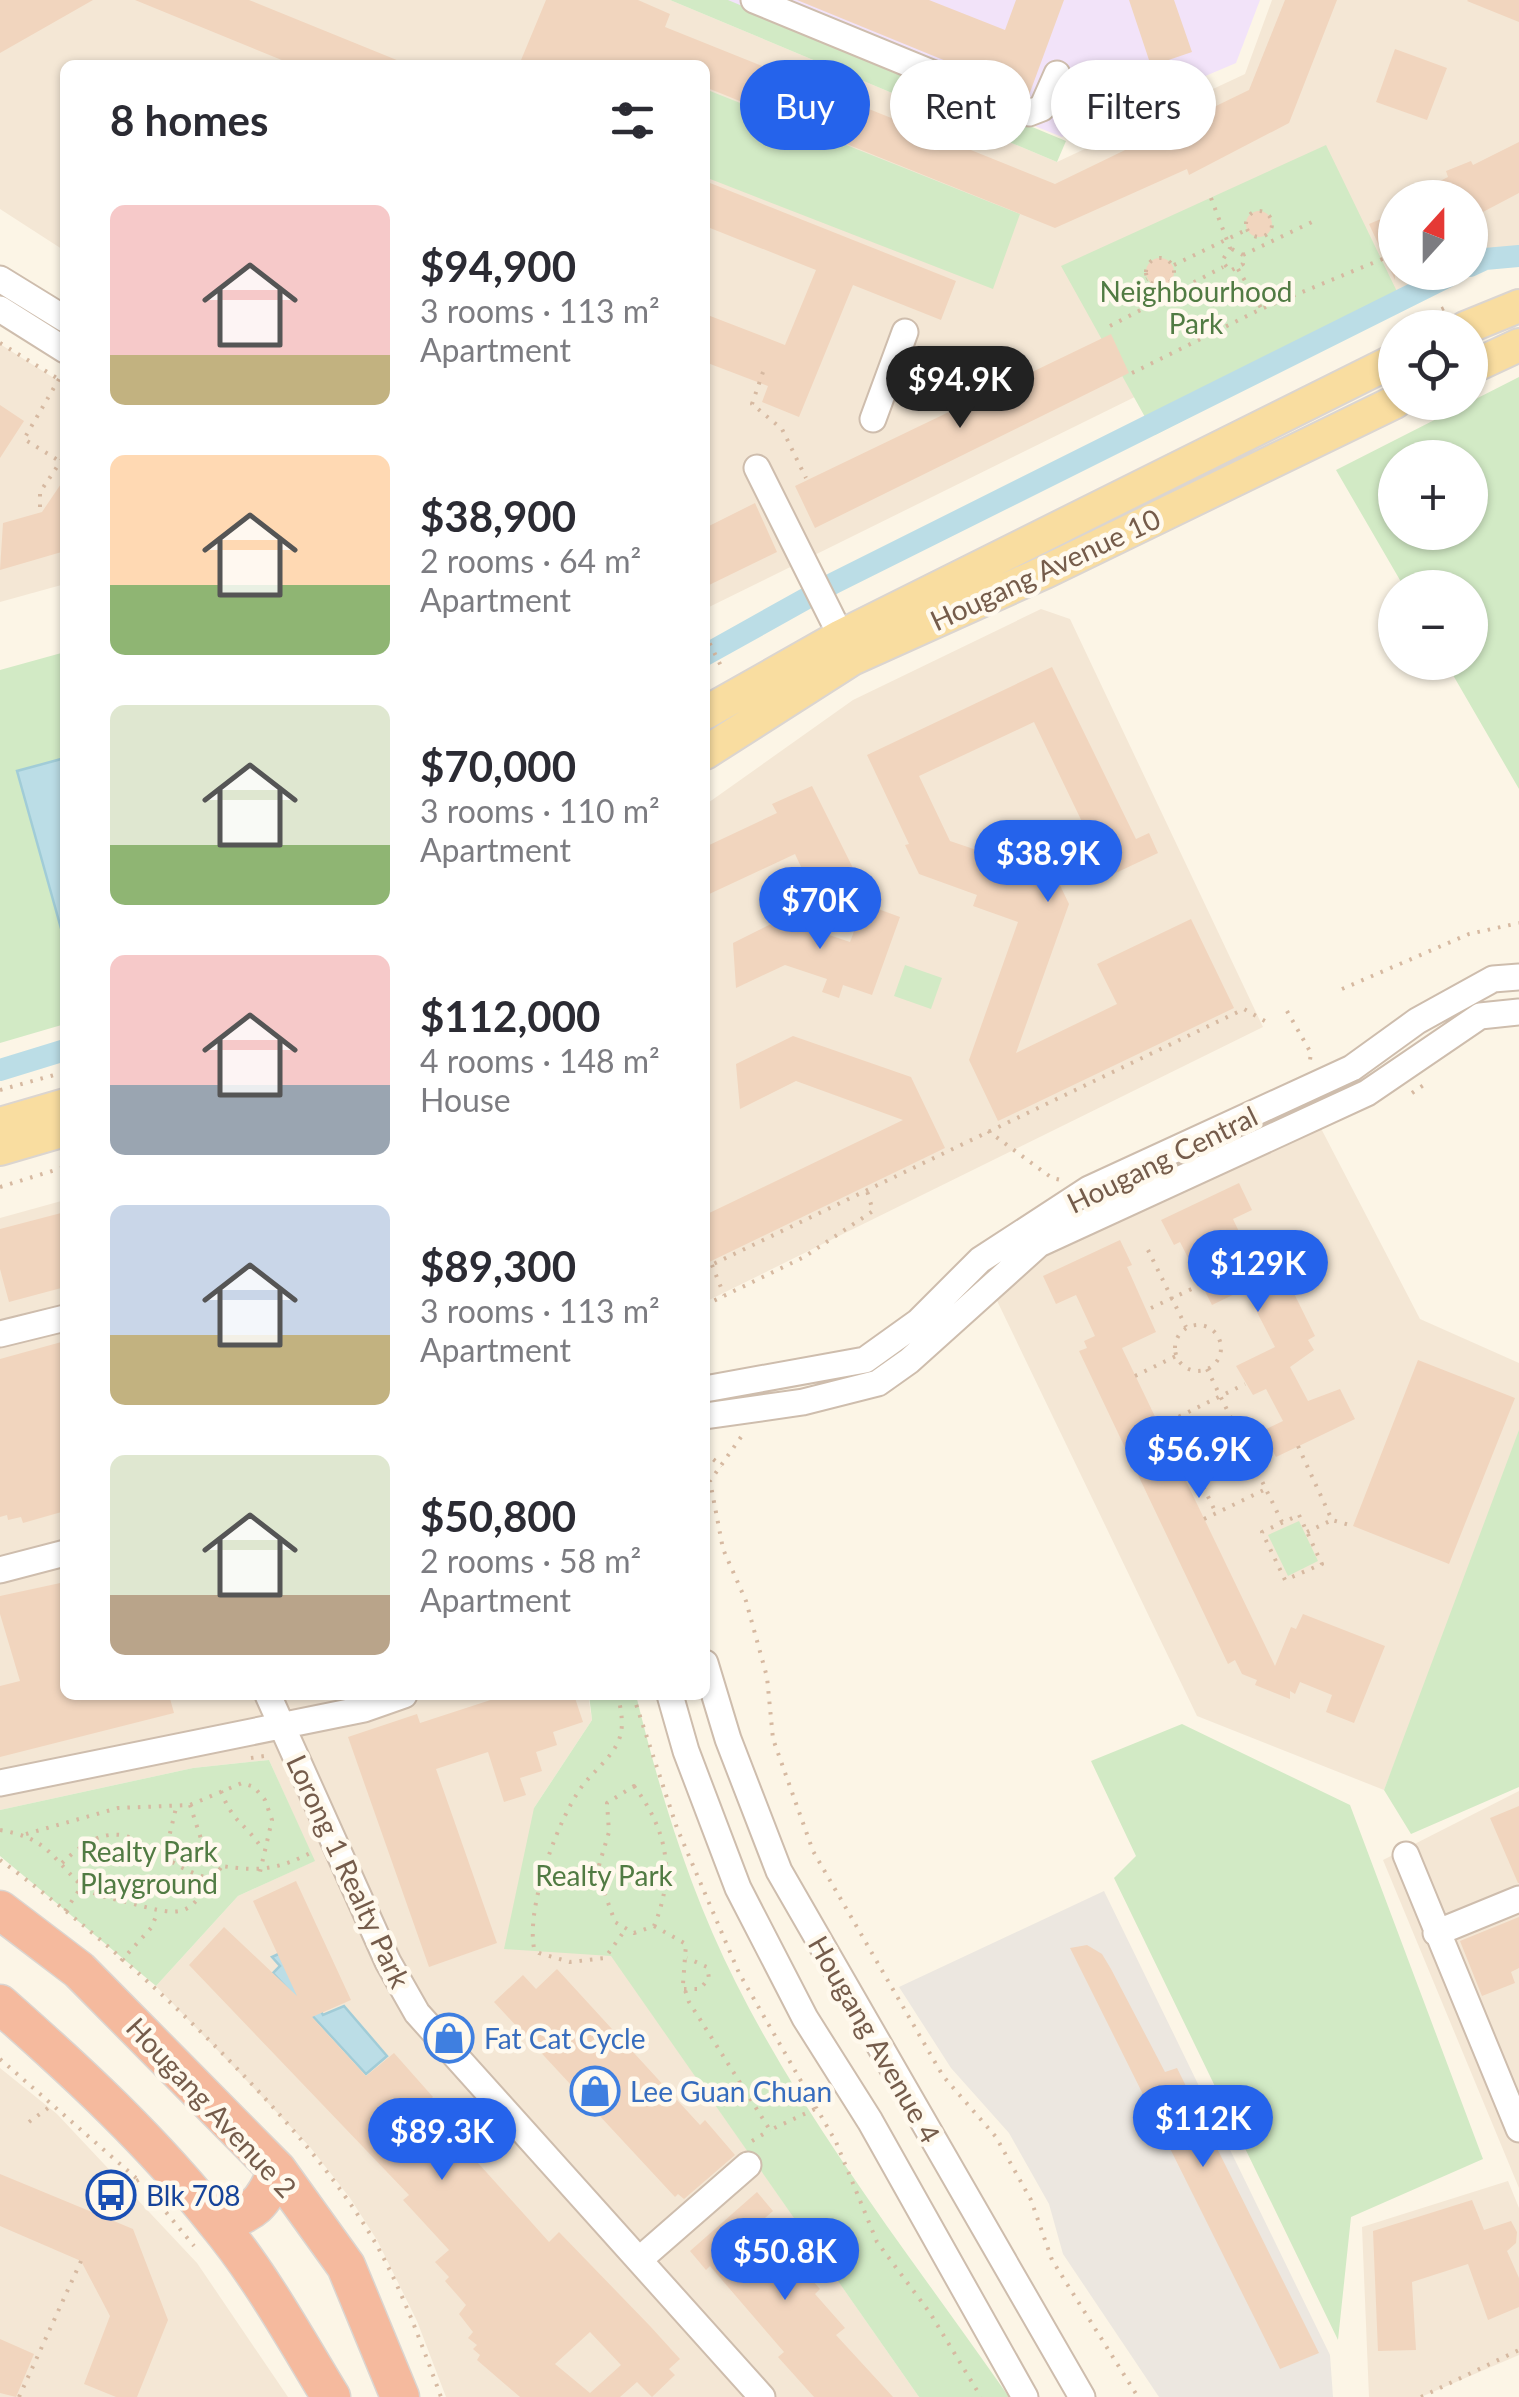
<!DOCTYPE html>
<meta charset="utf-8">
<style>
body{margin:0;font-family:Lato,sans-serif;background:#f2f2f3;color:#2b2b33;height:100vh;display:flex;flex-direction:column;font-size:38px;white-space:nowrap}
*{box-sizing:border-box;margin:0}
p{font-size:32px;color:#7c7c81}
.icon{flex:none;width:55px;height:55px;fill:none;stroke:currentColor;stroke-width:2;stroke-linecap:round;stroke-linejoin:round}
.map{position:relative;flex:1;overflow:hidden}
.panel{position:absolute;left:60px;top:60px;width:650px;height:1640px;display:flex;flex-direction:column;background:#fff;border-radius:15px;box-shadow:0 2px 8px #0004}
.panel>*{flex:none}
.hud{position:absolute;left:740px;top:60px;width:628px;height:90px;display:flex;gap:20px}
.needle{width:65px;rotate:21deg}
.buttons{position:absolute;left:1378px;top:180px;display:grid;gap:20px}
.buttons a{display:grid;place-items:center;width:110px;height:110px;border-radius:50%;background:#fff;box-shadow:0 2px 8px #0004;font-size:50px}
.price{position:absolute;translate:-50% -85px;padding:0 22px;border-radius:35px;background:#2563eb;color:#fff;font-size:32px;line-height:65px;filter:drop-shadow(0 2px 5px #0008)}
.price::after{content:'';position:absolute;left:50%;top:60px;width:30px;height:22px;margin-left:-15px;background:inherit;clip-path:polygon(0 0,100% 0,50% 100%)}
.price.on{background:#222;color:#fff}
ul{padding:0;list-style:none}
li{display:flex;align-items:center;gap:30px;height:250px;padding:0 50px}
li span{display:grid;place-items:center;flex:none;width:280px;height:200px;border-radius:15px;color:#555}
li>.icon{margin-inline-start:auto}
span .icon{width:120px;height:120px;fill:#fffc;stroke-width:1}
li b{font-size:42px}
h2{display:flex;justify-content:space-between;align-items:center;height:120px;padding:0 50px;font-size:42px}
.pill{padding:0 35px;border-radius:45px;background:#fff;box-shadow:0 2px 8px #0004;font-size:35px;line-height:90px}
.pill.on{background:#2563eb;color:#fff}
.map>svg:first-child{display:block}
.residential{fill:#f4e7d5;fill-rule:evenodd}
.industrial{fill:#ece7e0}
.education{fill:#f2e3f9}
.green{fill:#d2eac5;fill-rule:evenodd}
.water{fill:#bbdde6;stroke:#a1ccd7;stroke-width:2.5}
.lines{fill:none;stroke-linecap:round;stroke-linejoin:round}
.canal{stroke:#bbdde6;stroke-width:22}
.building{fill:#f1d5be;fill-rule:evenodd}
.minor-casing{stroke:#cebdad;stroke-width:29}
.major-casing{stroke:#dbd5d0;stroke-width:36}
.highway-casing{stroke:#dbd5d0;stroke-width:41}
.path{stroke:#d6b9a1;stroke-width:4;stroke-dasharray:2.5 8;stroke-linecap:butt}
.minor{stroke:#fff;stroke-width:25}
.major{stroke:#f9dda0;stroke-width:32}
.highway{stroke:#f5ba9e;stroke-width:38}
.labels{text-anchor:middle;dominant-baseline:central;stroke-width:9;stroke-linejoin:round;paint-order:stroke}
.park-label{font-size:28px;fill:#517b43;stroke:#fff9ed}
.street-label{font-size:28px;fill:#755c4b;stroke:#fff9ed}
.shop-label{font-size:28px;fill:#366cbe;stroke:#fff9ed;text-anchor:start}
.transit-label{font-size:28px;fill:#164399;stroke:#fff9ed;text-anchor:start}
</style>
<div class="map">
<svg width="1519" height="2397" viewBox="0 0 1519 2397">
<rect width="100%" height="100%" fill="#fcf5e6"/>
<path class="residential" d="M0,0H670L1057,162L1245,74L1272,0H1519V261L1496,262L1404,306L1153,388L705,609V65H65V251L0,209ZM1395,198H1470V272H1395Z
M0,344L65,385V584L0,602Z
M1041,609L1070,619L1263,1027L705,1302V805L853,700Z
M1283,1103L1313,1113L1420,1319L1519,1363V1451L1384,1790L1197,1716L974,1253Z
M65,1200V1695H588L592,1720L534,1808L611,1955L919,2397H446L417,2321L377,2240L350,2198L310,2147L156,1986L238,1896L314,1861L269,1760L193,1768L0,1810V1218Z
M1519,1791V2188L1383,1860Z
M0,2068L57,2114L197,2263L288,2397H0Z
M1508,2181L1519,2208V2355L1421,2397H1369L1362,2227Z"/>
<path class="industrial" d="M1104,1891L1330,2355L1333,2397H1159L1063,2254L1049,2204L1009,2133L951,2068L899,1987Z"/>
<path class="education" d="M723,0H1260L1236,63L1062,137Z"/>
<path class="green" d="M670,0H728L1066,141L1057,162Z
M705,89L1020,214L993,289L705,177Z
M1326,145L1404,306L1155,435L1061,266Z
M1519,377V789L1446,663L1470,662V588L1404,587L1336,470ZM1395,458H1470V532H1395Z
M65,652V1024L0,1043V670Z
M905,965L942,978L931,1009L894,996Z
M1519,1430V1787L1411,1834L1384,1790Z
M1299,1521L1318,1561L1288,1576L1268,1535Z
M589,1695H636C660,1794 690,1892 736,1983C810,2130 915,2262 1009,2397H919L611,1956L504,1949L534,1808L592,1720Z
M1182,1724L1350,1805L1483,2159L1351,2217L1338,2340L1114,1878L1136,1856L1091,1761Z
M269,1760L315,1861L238,1896L156,1986L0,1856V1810L193,1768Z"/>
<path class="water" d="M65,758V931L62,932L17,771Z
M287,1950L323,2015L344,2006L387,2056L366,2074L273,1973L280,1966L272,1957Z"/>
<g class="lines">
<path class="canal" d="M1470,266L1485,259L1519,256
M705,655L834,583L1457,272
M0,1070L65,1050"/>
</g>
<path class="building" d="M0,0H93L0,53Z
M135,0H249L409,65H294Z
M546,0H638L670,14L665,27L1055,184L1249,90L1285,0H1337L1289,123L1189,175L1187,169L1055,228L705,87V65H519Z
M797,0H929L1005,30L1016,0H1064L1029,95Z
M1129,0H1174L1192,52L1151,66Z
M1468,0H1519V22L1467,1Z
M1395,49L1447,68L1427,120L1376,102Z
M1519,142V193L1481,213L1477,209L1470,212V198H1406L1448,177L1446,171L1471,161L1473,165Z
M705,181L956,281L941,320L853,285L799,417L762,402L768,386L705,362V314L785,345L816,270L705,226Z
M1246 224a13 13 0 1 1 26 0a13 13 0 1 1-26 0Z
M1395,213V280L1369,224Z
M1146 272a14 14 0 1 1 28 0a14 14 0 1 1-28 0Z
M1111,334L1129,373L815,528L795,486Z
M0,405L24,421L0,458Z
M65,478V551L0,570L3,523L42,512Z
M755,503L777,552L705,587V528Z
M1052,667L1136,839L1149,833L1158,853L1103,879L1093,858L1098,855L1034,722L919,776L950,841L1056,877L1069,904L1016,1053L1117,1004L1097,964L1191,919L1234,1008L998,1121L969,1060L1018,922L973,906L977,895L919,874L905,845L909,844L867,755Z
M812,786L853,868L811,888L795,854L705,896V847L777,813L772,804Z
M870,906L900,917L872,995L843,985L839,998L822,992L827,979L785,965L736,988L733,943L781,919L850,942L862,910Z
M793,1036L911,1077L945,1148L705,1264V1215L903,1120L796,1081L740,1109L736,1064Z
M1239,1183L1252,1210L1233,1219L1252,1259L1265,1253L1268,1258L1275,1255L1315,1336L1308,1340L1314,1350L1290,1367L1308,1401L1340,1389L1355,1419L1276,1457L1262,1431L1283,1421L1266,1389L1253,1395L1236,1366L1275,1347L1245,1289L1212,1305L1180,1242L1174,1245L1161,1220Z
M65,1212V1287L9,1302L0,1269V1229Z
M1120,1240L1132,1265L1127,1267L1156,1332L1122,1348L1275,1666L1291,1627L1296,1629L1303,1614L1385,1646L1354,1723L1326,1712L1332,1695L1300,1682L1295,1694L1290,1691V1699L1255,1685L1257,1680L1242,1674L1235,1660L1228,1664L1079,1351L1087,1348L1084,1341L1095,1336L1076,1295L1056,1304L1043,1276Z
M65,1341V1511L23,1523L21,1517L8,1520L7,1515L0,1517V1359Z
M1418,1360L1515,1398L1449,1564L1353,1526Z
M65,1582V1695H169L174,1713L0,1757V1686L20,1681L0,1614V1596Z
M506,1695H574L583,1722L553,1732L557,1745L536,1752L542,1771L520,1778L526,1795L504,1802L488,1752L436,1769L497,1943L429,1967L348,1737L417,1714L420,1723Z
M1519,1806V1883H1518L1490,1818Z
M296,1881L351,2000L312,2017L366,2076L394,2053L433,2097L425,2104L549,2242L559,2232L650,2326L680,2359L669,2369L675,2375L652,2397L637,2382L620,2397H520L477,2360L480,2355L473,2349L477,2345L468,2338L473,2332L459,2314L466,2305L445,2281L449,2277L435,2262L449,2250L403,2200L409,2195L189,1965L224,1927L297,1996L253,1901ZM590,2332L621,2365L590,2393L555,2364Z
M1519,1917V1968L1511,1972L1515,1983L1482,1996L1460,1941Z
M1087,1945L1102,1954L1111,1969L1165,2072L1177,2068L1319,2353L1280,2369L1070,1948Z
M557,1969L700,2125L705,2120L735,2155L684,2199L678,2194L675,2197L494,2002L523,1975L536,1989Z
M0,2174L133,2229L168,2320L137,2397H116L84,2384L110,2316L81,2261L0,2226Z
M757,2192L773,2211L765,2218L810,2269L806,2273L820,2289L815,2294L845,2328L836,2335L893,2397H814L778,2357L784,2352L710,2266L706,2270L690,2251Z
M1472,2200L1484,2230L1511,2221L1517,2232L1516,2243L1507,2251L1519,2278V2307L1488,2320L1468,2264L1412,2282L1416,2350L1378,2351L1373,2231Z
M0,2339L34,2354L16,2397L0,2393Z"/>
<g class="lines">
<g class="minor-casing">
<path id="minor" d="M754,0L1029,113L1042,108L1057,74
M0,279L65,319
M0,309L65,350
M873,419L905,332
M757,468L848,650
M0,1334L65,1318
M705,1389L865,1360L918,1322L980,1260L1089,1189L1352,1068L1417,1021L1493,979L1519,977
M705,1416L803,1402L878,1383L909,1361L1039,1244L1367,1093L1480,1016L1519,1012
M0,1570L65,1553
M705,1663L728,1739L779,1871L1082,2397
M268,1695L388,1962L417,2013L762,2397
M670,1695L686,1751L738,1888L805,2018L870,2121L1025,2397
M0,1783L364,1709L404,1695
M1406,1855L1519,2129
M1436,1933L1519,1899
M639,2260L748,2165"/>
</g>
<g class="major-casing">
<path id="major" d="M1465,328L1519,306
M1470,368L1519,345
M705,713L841,636L1395,360
M705,753L852,659L1045,572L1395,402
M0,1124L65,1105
M0,1149L65,1130"/>
</g>
<g class="highway-casing">
<path id="highway" d="M0,1910L79,1970L277,2170L346,2266L400,2397
M0,2004C77,2072 153,2142 217,2223C261,2276 295,2338 331,2397
M219,2224C253,2213 264,2204 277,2170"/>
</g>
<path class="path" d="M1211,198L1230,248L1222,261L1230,271L1243,264V255L1230,248
M1246 224a13 13 0 1 1 26 0a13 13 0 1 1-26 0Z
M1243,255L1312,222
M1146 272a14 14 0 1 1 28 0a14 14 0 1 1-28 0Z
M1174,265L1246,230
M1238,269L1261,308
M1100,304L1147,279
M1110,326L1223,267
M1404,328L1444,308
M0,343L65,383
M763,372L752,404L782,429L806,478
M1132,373L1261,309L1385,258
M59,379L24,439L61,462
M1419,416L1443,402
M40,507V492L65,455
M705,634L723,670
M1342,989L1469,934L1519,923
M1287,1011L1311,1053L1310,1060
M0,1090L65,1072
M1412,1093L1428,1082
M988,1131L1052,1178L1061,1180
M0,1187L65,1167
M1148,1250L1186,1327
M712,1265L724,1295
M705,1268L1244,1009L1265,1021
M705,1305L804,1257L873,1211L867,1191
M1151,1308L1198,1286
M1175 1348a23 23 0 1 1 46 0a23 23 0 1 1-46 0Z
M1207,1369L1282,1522
M1135,1376L1176,1356
M1171,1421L1216,1513
M1160,1426L1245,1384
M741,1437L710,1481L723,1549L746,1601L767,1677L773,1739L813,1851L943,2076L996,2137L1031,2200L1052,2260L1138,2397
M1298,1446L1332,1520L1353,1526
M705,1453L722,1466
M1196,1466L1259,1436
M1299,1515L1322,1564L1285,1580L1262,1532Z
M1204,1519L1266,1489
M1307,1532L1332,1520
M618,1695C621,1711 625,1727 618,1742C610,1759 595,1770 583,1785C558,1818 526,1907 534,1948L539,1953L570,1962L605,1958L625,1930
M633,1695L677,1828L739,1973L836,2142L877,2242L930,2313L981,2397
M251,1758L271,1755
M634,1786C667,1830 676,1873 654,1926L634,1933L615,1922L597,1872L609,1832L607,1803Z
M221,1791C233,1824 246,1823 263,1850
M190,1805L203,1845L222,1866C260,1872 280,1869 314,1851
M0,1830C46,1838 49,1854 80,1884C94,1897 112,1898 130,1903C189,1919 187,1916 222,1866
M26,1834L118,1808L190,1805L242,1783L254,1787L265,1800L272,1820L260,1872
M165,1854L176,1808
M0,1860C122,1949 301,2114 376,2244C403,2292 422,2345 441,2397
M62,1863C131,1797 147,1865 213,1879
M65,1911L82,1886
M654,1926L686,1944L683,1984L689,2002L770,2130L815,2109
M121,1961L151,1928L157,1914
M684,1989H700L709,1978L707,1967L687,1958
M0,2059L136,2178
M29,2122L52,2105
M752,2141L770,2130
M146,2188L194,2246
M96,2213L111,2195L140,2179
M19,2397L81,2261
M1421,2397L1519,2350"/>
<use href="#minor" class="minor"/>
<use href="#major" class="major"/>
<use href="#highway" class="highway"/>
</g>
<defs>
<g id="shop-ring" transform="scale(2.5)"><circle r="9.5" fill="#fff9ed" stroke="#3f7fe0" stroke-width="1.5"/><path d="M-5-2.5h2.3a2.7 3.5 0 0 1 5.4 0H5L5.5 6h-11ZM-1.5-2.5h3a1.5 2.3 0 0 0-3 0Z" fill="#3f7fe0"/></g>
<g id="bus-ring" transform="scale(2.5)"><circle r="9.5" fill="#fff9ed" stroke="#1a4fb4" stroke-width="1.5"/><path d="M-5-6H5V4H4V6H2V4H-2V6H-4V4H-5ZM-3.5-4V0h7V-4ZM-3.5 1.2v1.5H-2V1.2ZM2 1.2v1.5H3.5V1.2Z" fill="#1a4fb4"/></g>
</defs>
<g fill-rule="evenodd">
<use href="#shop-ring" x="449" y="2038"/>
<use href="#shop-ring" x="595" y="2091"/>
<use href="#bus-ring" x="111" y="2195"/>
</g>
<g class="labels">
<g class="park-label">
<text x="1196" y="291">Neighbourhood<tspan x="1196" dy="32">Park</tspan></text>
<text x="149" y="1851">Realty Park<tspan x="149" dy="32">Playground</tspan></text>
<text x="604" y="1875">Realty Park</text>
</g>
<g class="street-label">
<text transform="translate(1045 569) rotate(-25)">Hougang Avenue 10</text>
<text transform="translate(1162 1159) rotate(-26)">Hougang Central</text>
<text transform="translate(349 1871) rotate(65)">Lorong 1 Realty Park</text>
<text transform="translate(875 2039) rotate(60)">Hougang Avenue 4</text>
<text transform="translate(212 2107) rotate(47)">Hougang Avenue 2</text>
</g>
<g class="shop-label">
<text x="484" y="2038">Fat Cat Cycle</text>
<text x="630" y="2091">Lee Guan Chuan</text>
</g>
<g class="transit-label">
<text x="146" y="2195">Blk 708</text>
</g>
</g>
</svg>
<div class="buttons">
<a><svg class="needle" viewBox="-14 -14 28 28"><path d="M0-13l5 13h-10z" fill="#e53935"/><path d="M0 13l5-13h-10z" fill="#7c7c81"/></svg></a>
<a><svg class="icon" aria-label="locate" viewBox="0 0 24 24"><circle cx="12" cy="12" r="6"/><path d="M12 2v4M12 18v4M2 12h4M18 12h4"/></svg></a>
<a>+</a>
<a>−</a>
</div>
<b class="price on" style="left:960px;top:431px">$94.9K</b>
<b class="price" style="left:1048px;top:905px">$38.9K</b>
<b class="price" style="left:820px;top:952px">$70K</b>
<b class="price" style="left:1258px;top:1315px">$129K</b>
<b class="price" style="left:1199px;top:1501px">$56.9K</b>
<b class="price" style="left:1203px;top:2170px">$112K</b>
<b class="price" style="left:442px;top:2183px">$89.3K</b>
<b class="price" style="left:785px;top:2303px">$50.8K</b>
<div class="hud">
<a class="pill on">Buy</a>
<a class="pill">Rent</a>
<a class="pill">Filters</a>
</div>
<section class="panel">
<h2>8 homes<svg class="icon" aria-label="filters" viewBox="0 0 24 24"><path d="M4 7h16M4 17h16"/><circle cx="9" cy="7" r="2"/><circle cx="15" cy="17" r="2"/></svg></h2>
<ul>
<li><span style="background:linear-gradient(#f6c9c9 75%,#c2b280 0)"><svg class="icon" aria-label="home" viewBox="0 0 24 24"><path d="M3 11l9-7 9 7M6 9v11h12V9"/></svg></span><div><b>$94,900</b><p>3 rooms · 113 m²</p><p>Apartment</p></div></li>
<li><span style="background:linear-gradient(#ffd9b3 65%,#8fb573 0)"><svg class="icon" aria-label="home" viewBox="0 0 24 24"><path d="M3 11l9-7 9 7M6 9v11h12V9"/></svg></span><div><b>$38,900</b><p>2 rooms · 64 m²</p><p>Apartment</p></div></li>
<li><span style="background:linear-gradient(#dfe7d0 70%,#8fb573 0)"><svg class="icon" aria-label="home" viewBox="0 0 24 24"><path d="M3 11l9-7 9 7M6 9v11h12V9"/></svg></span><div><b>$70,000</b><p>3 rooms · 110 m²</p><p>Apartment</p></div></li>
<li><span style="background:linear-gradient(#f6c9c9 65%,#9aa5b1 0)"><svg class="icon" aria-label="home" viewBox="0 0 24 24"><path d="M3 11l9-7 9 7M6 9v11h12V9"/></svg></span><div><b>$112,000</b><p>4 rooms · 148 m²</p><p>House</p></div></li>
<li><span style="background:linear-gradient(#c9d6e8 65%,#c2b280 0)"><svg class="icon" aria-label="home" viewBox="0 0 24 24"><path d="M3 11l9-7 9 7M6 9v11h12V9"/></svg></span><div><b>$89,300</b><p>3 rooms · 113 m²</p><p>Apartment</p></div></li>
<li><span style="background:linear-gradient(#dfe7d0 70%,#b9a48a 0)"><svg class="icon" aria-label="home" viewBox="0 0 24 24"><path d="M3 11l9-7 9 7M6 9v11h12V9"/></svg></span><div><b>$50,800</b><p>2 rooms · 58 m²</p><p>Apartment</p></div></li>
</ul>
</section>
</div>
